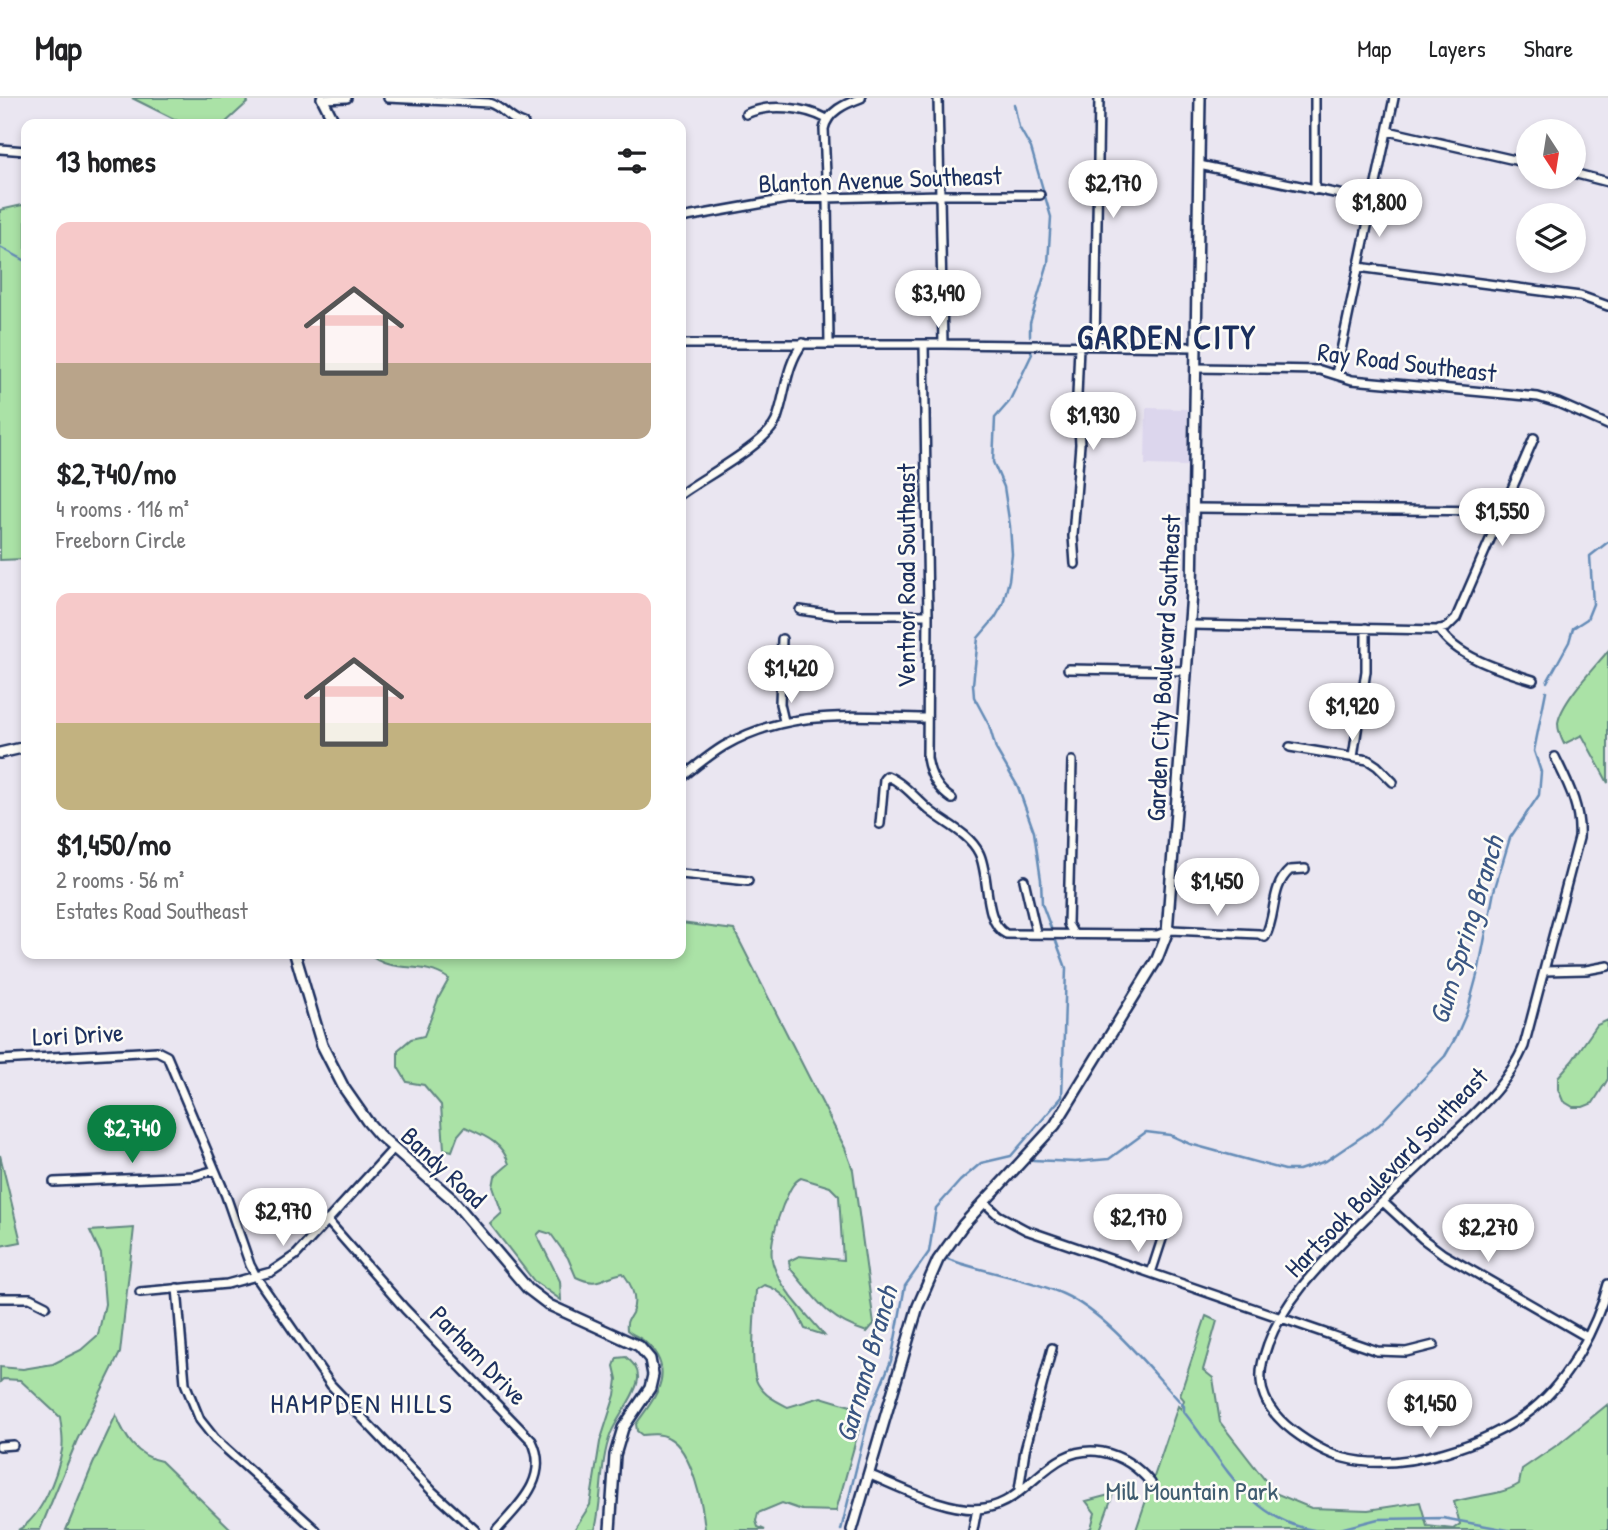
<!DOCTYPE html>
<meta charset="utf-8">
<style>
body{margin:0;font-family:"Patrick Hand",sans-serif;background:#f2f2f2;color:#202124;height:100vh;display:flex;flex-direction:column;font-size:26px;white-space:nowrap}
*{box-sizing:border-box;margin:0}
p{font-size:23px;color:#757577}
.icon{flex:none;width:38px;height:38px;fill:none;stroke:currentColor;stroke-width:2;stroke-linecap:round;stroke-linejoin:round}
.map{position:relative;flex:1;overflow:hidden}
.details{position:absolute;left:21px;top:21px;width:665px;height:840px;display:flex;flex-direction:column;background:#fff;border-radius:14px;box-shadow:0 4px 10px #0003}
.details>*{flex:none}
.needle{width:46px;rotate:168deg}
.tools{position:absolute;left:1516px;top:21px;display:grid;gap:14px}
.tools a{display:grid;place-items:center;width:70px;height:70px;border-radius:50%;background:#fff;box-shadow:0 4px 10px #0003;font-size:35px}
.price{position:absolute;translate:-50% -60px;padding:0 16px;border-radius:24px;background:#fff;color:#222;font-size:23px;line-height:46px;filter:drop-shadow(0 2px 4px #0008)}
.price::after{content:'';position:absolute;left:50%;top:42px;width:21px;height:16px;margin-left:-10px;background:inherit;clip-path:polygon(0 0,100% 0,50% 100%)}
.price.selected{background:#0b8043;color:#fff}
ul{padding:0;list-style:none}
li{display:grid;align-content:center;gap:14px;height:371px;padding:0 35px}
li span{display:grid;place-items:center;height:217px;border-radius:14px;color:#555}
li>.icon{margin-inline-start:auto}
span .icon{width:126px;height:126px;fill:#fffc;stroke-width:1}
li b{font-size:30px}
h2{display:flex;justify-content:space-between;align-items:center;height:84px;padding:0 35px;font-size:30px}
header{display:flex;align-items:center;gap:42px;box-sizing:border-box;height:98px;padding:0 35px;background:#fff;border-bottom:2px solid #e0e0e0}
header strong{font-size:33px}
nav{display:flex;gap:38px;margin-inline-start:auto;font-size:24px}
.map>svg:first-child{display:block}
.built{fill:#dcd6ed}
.green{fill:#aae2a6;stroke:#628882;stroke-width:2}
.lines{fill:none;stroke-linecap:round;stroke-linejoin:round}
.stream{stroke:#658cb7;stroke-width:2.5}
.minor-casing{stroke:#1b2f5e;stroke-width:12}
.tertiary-casing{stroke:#1b2f5e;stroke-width:14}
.minor{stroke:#fdfcf7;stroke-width:7}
.tertiary{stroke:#fdfcf7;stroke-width:9}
.labels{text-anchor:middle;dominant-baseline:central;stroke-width:5;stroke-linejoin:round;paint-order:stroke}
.street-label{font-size:26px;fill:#1b2f5e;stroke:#fdfcf7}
.park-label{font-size:26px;fill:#3f5c70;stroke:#fdfcf7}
.water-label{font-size:28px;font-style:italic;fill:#3a5683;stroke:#fdfcf7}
.neighbourhood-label{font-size:28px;letter-spacing:2px;fill:#1b2f5e;stroke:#fdfcf7}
.district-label{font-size:33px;font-weight:bold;letter-spacing:2px;fill:#1b2f5e;stroke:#fdfcf7}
</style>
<header>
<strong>Map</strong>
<nav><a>Map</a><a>Layers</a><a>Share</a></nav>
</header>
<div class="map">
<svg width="1608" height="1432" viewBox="0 0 1608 1432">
<rect width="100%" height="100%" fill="#eae6f1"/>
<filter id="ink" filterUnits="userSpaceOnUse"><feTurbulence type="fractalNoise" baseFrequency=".0143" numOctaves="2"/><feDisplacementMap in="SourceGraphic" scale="14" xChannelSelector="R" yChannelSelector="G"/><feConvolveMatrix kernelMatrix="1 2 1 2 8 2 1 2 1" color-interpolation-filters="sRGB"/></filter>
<g filter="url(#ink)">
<path class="built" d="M1146,310L1187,311V368L1145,367Z"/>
<path class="green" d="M132,0H246L248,4L224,26H184Z
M22,107L26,110V461L0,462V112Z
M1608,553V685L1582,637L1564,646C1561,640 1558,633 1558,625C1561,604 1594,570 1608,553Z
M681,825L734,832L845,1050L853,1072L874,1226L867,1234C826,1221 816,1201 790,1170L789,1163L799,1158L843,1162L839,1098L830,1089L801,1080C791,1085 788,1097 783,1107C777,1122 768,1150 773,1166C781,1192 807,1216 824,1237L805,1231C797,1212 785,1192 764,1187L756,1192C755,1212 749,1272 758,1286C765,1298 776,1303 788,1309L821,1299L854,1309L863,1317L836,1413L802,1412L782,1405L758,1415L756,1423L758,1429L765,1432H705C703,1408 692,1352 669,1340C661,1335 651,1336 642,1337L637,1333L636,1326C655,1300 678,1272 645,1244C640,1239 632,1237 627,1232C626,1223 628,1222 632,1215C638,1201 632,1187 623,1175C601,1179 599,1190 576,1179L568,1160L551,1136L541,1133L537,1137L560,1183L561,1202L534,1183L490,1126L502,1115L493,1089L495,1078L509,1066C503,1045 485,1038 465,1029L458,1037L452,1053L444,1051L441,1007L424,987L407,984L398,969V952L411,941L424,938L439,899L449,881C420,861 395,878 368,856H681Z
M1608,922V981L1593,1005L1583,1009H1573L1563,1003L1558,991V979L1572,963L1597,927Z
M0,1057L21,1144L0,1148Z
M134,1130L120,1255L77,1342L40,1432H18C42,1419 57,1378 62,1352C64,1342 61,1329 60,1319L20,1282L3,1281L0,1284V1269L23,1271L53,1266L81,1252L98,1237L105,1206L101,1156L90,1133Z
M1206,1218L1217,1223L1203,1272L1213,1280L1220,1324L1275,1395L1311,1410L1368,1412L1420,1404L1427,1428L1453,1431L1460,1426L1454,1404C1475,1397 1500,1398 1519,1386L1522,1371L1560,1345L1608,1306V1432H1136L1178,1308L1181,1311L1184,1302L1180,1297Z
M626,1259C633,1265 639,1271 638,1281C637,1295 617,1320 611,1335C599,1366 603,1400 595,1432H574L590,1407L600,1344L615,1297L617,1281L614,1268L617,1260Z
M116,1317C125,1339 136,1358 161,1363L232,1432H66L93,1366Z
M1113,1396L1100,1432H1087L1091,1430L1095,1415L1086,1403Z"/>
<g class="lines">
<path class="stream" d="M1014,6L1019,29L1031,50L1051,119L1048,165L1030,225V238
M0,149L26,163
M1031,253L1032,256L1009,304L995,320L993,364L1004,389L1010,428L1012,456L1009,482L1003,506L995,520L978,540L973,586L974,599L989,627L996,651L1018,689L1034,734L1041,782L1042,806L1051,830
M1547,584L1569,544L1573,530L1587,521L1593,506L1590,458L1608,444
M1033,1062L1075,1064L1109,1061L1146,1034L1170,1037L1190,1046L1285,1072H1299L1326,1063L1379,1027L1445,958L1456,939L1467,914L1479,870L1494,793L1510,740L1539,697L1541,674L1534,653L1546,593
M945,1160C984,1175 1025,1179 1063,1196C1109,1217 1150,1272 1184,1308V1314C1221,1360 1248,1422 1314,1432
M841,1432L870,1314L891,1263L905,1188L929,1154L936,1110L960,1083L981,1065L1011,1058L1062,999L1066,870L1056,843
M1336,1432L1378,1421L1443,1420L1508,1432"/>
<g class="minor-casing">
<path id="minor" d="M388,0L489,5C503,9 510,23 524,26
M938,0L943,246
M322,1L347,0
M746,16C770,5 804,9 827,21
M1388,33L1528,65
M0,51L26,53
M1199,67L1373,103
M1573,75L1608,84
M1315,92V0
M681,120L787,101L940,97H1040
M1358,169L1580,198L1608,208
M829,245L827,101L824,31C828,13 845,6 861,0
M681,246H943L1196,249
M924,246L928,517L927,660C930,678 937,691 952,701
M1095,248L1099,0
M1195,270L1320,272L1352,282L1538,299L1558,305L1608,327
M1336,276L1394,0
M681,396C704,379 765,347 776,323C786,297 785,268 803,245
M1193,410L1503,413
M1075,466L1073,438L1080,346L1077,298L1079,248
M800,512L834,517H928
M1191,527L1437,532L1447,529L1456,520L1534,340
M1439,531C1455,559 1504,573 1533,582
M782,541L780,606L784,623
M1068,571L1187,573
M1290,649L1368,662L1377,668L1393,684
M1353,659L1366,573V530
M1555,659C1568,686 1581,709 1579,740L1524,948C1508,985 1481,1009 1452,1037C1419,1069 1386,1100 1353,1133C1320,1167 1285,1201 1268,1246C1264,1258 1260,1269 1261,1282C1262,1304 1276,1320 1293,1333C1309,1345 1325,1355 1344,1360C1401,1375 1489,1347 1533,1311C1568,1283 1597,1229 1608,1186
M1072,663L1068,826L1073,835
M681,680C695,669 709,657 724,648C790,610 853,619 926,620
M880,726L884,681L887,678C904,685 916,701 929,712C946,726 969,735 979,755C990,777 983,824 1006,836L1157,837L1171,832L1259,836L1265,839C1277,817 1270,789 1290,772L1305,771
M681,776L748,783
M1024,782L1036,834
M1544,873L1586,872L1608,868
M0,962L157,953L167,958L226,1098L250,1167L257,1180L331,1287L432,1393L475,1432
M54,1084L194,1078L215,1072
M1383,1104L1423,1141L1443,1156L1587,1239
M985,1105L998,1117L1026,1132L1377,1253L1406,1254L1434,1247
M327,1122L405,1211L532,1343C550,1380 519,1407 497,1432
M1151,1175L1163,1138L1165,1105
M177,1190L185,1285L200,1322L215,1341L316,1432
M140,1194L227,1186L271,1174L296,1157L394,1050
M0,1200H30L46,1208
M0,1348L13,1347
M868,1376C900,1389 951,1416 985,1410C1031,1403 1048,1345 1102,1354C1122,1358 1138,1369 1151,1385
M1019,1392L1025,1352L1052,1250
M973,1432L977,1411"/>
</g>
<g class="tertiary-casing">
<path id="tertiary" d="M322,0L335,26
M0,655L26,649
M295,856L322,947L344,990L367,1023L379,1037L451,1100L528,1191L549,1207L639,1248L650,1261L653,1277L650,1290L623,1330L615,1357L610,1432
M852,1432L918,1208L938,1162L963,1127L1055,1027L1157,861L1167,835L1192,495L1200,0"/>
</g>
<use href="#minor" class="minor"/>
<use href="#tertiary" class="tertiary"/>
</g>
</g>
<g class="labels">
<g class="street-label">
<text transform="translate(880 81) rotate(-2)">Blanton Avenue Southeast</text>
<text transform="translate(1407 264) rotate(7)">Ray Road Southeast</text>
<text transform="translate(905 478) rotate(-90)">Ventnor Road Southeast</text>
<text transform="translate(1163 570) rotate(-87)">Garden City Boulevard Southeast</text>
<text transform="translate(78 936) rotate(-3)">Lori Drive</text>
<text transform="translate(444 1069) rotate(43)">Bandy Road</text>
<text transform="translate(1386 1074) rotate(-46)">Hartsook Boulevard Southeast</text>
<text transform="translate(479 1257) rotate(46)">Parham Drive</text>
</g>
<g class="park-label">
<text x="1192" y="1392">Mill Mountain Park</text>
</g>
<g class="water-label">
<text transform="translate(1466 832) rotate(-73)">Gum Spring Branch</text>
<text transform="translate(866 1266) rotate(-74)">Garnand Branch</text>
</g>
<g class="neighbourhood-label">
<text x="362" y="1305">HAMPDEN HILLS</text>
</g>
<g class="district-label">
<text x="1167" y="239">GARDEN CITY</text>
</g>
</g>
</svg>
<div class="tools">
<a><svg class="needle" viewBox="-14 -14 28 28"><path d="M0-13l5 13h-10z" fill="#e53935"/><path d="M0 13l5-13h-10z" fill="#757577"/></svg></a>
<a><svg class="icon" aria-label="layers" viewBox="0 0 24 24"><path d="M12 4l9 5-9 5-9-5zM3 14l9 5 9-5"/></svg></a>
</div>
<b class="price" style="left:1113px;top:122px">$2,170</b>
<b class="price" style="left:1379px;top:141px">$1,800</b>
<b class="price" style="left:938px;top:232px">$3,490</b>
<b class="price" style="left:1093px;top:354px">$1,930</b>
<b class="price" style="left:1502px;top:450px">$1,550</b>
<b class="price" style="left:791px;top:607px">$1,420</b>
<b class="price" style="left:1352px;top:645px">$1,920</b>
<b class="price" style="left:1217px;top:820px">$1,450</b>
<b class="price selected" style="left:132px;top:1067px">$2,740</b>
<b class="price" style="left:283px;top:1150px">$2,970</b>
<b class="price" style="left:1138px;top:1156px">$2,170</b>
<b class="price" style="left:1488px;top:1166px">$2,270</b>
<b class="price" style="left:1430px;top:1342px">$1,450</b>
<section class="details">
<h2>13 homes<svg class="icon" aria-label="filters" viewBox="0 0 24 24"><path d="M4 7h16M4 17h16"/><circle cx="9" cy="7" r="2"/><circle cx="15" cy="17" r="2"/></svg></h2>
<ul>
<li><span style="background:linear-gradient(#f6c9c9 65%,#b9a48a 0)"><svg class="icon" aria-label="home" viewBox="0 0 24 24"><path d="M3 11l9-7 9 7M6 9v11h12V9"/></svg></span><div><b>$2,740/mo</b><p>4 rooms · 116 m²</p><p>Freeborn Circle</p></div></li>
<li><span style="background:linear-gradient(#f6c9c9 60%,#c2b280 0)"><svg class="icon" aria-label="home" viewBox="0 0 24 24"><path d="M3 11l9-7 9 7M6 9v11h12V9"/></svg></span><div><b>$1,450/mo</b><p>2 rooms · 56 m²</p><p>Estates Road Southeast</p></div></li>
</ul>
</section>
</div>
